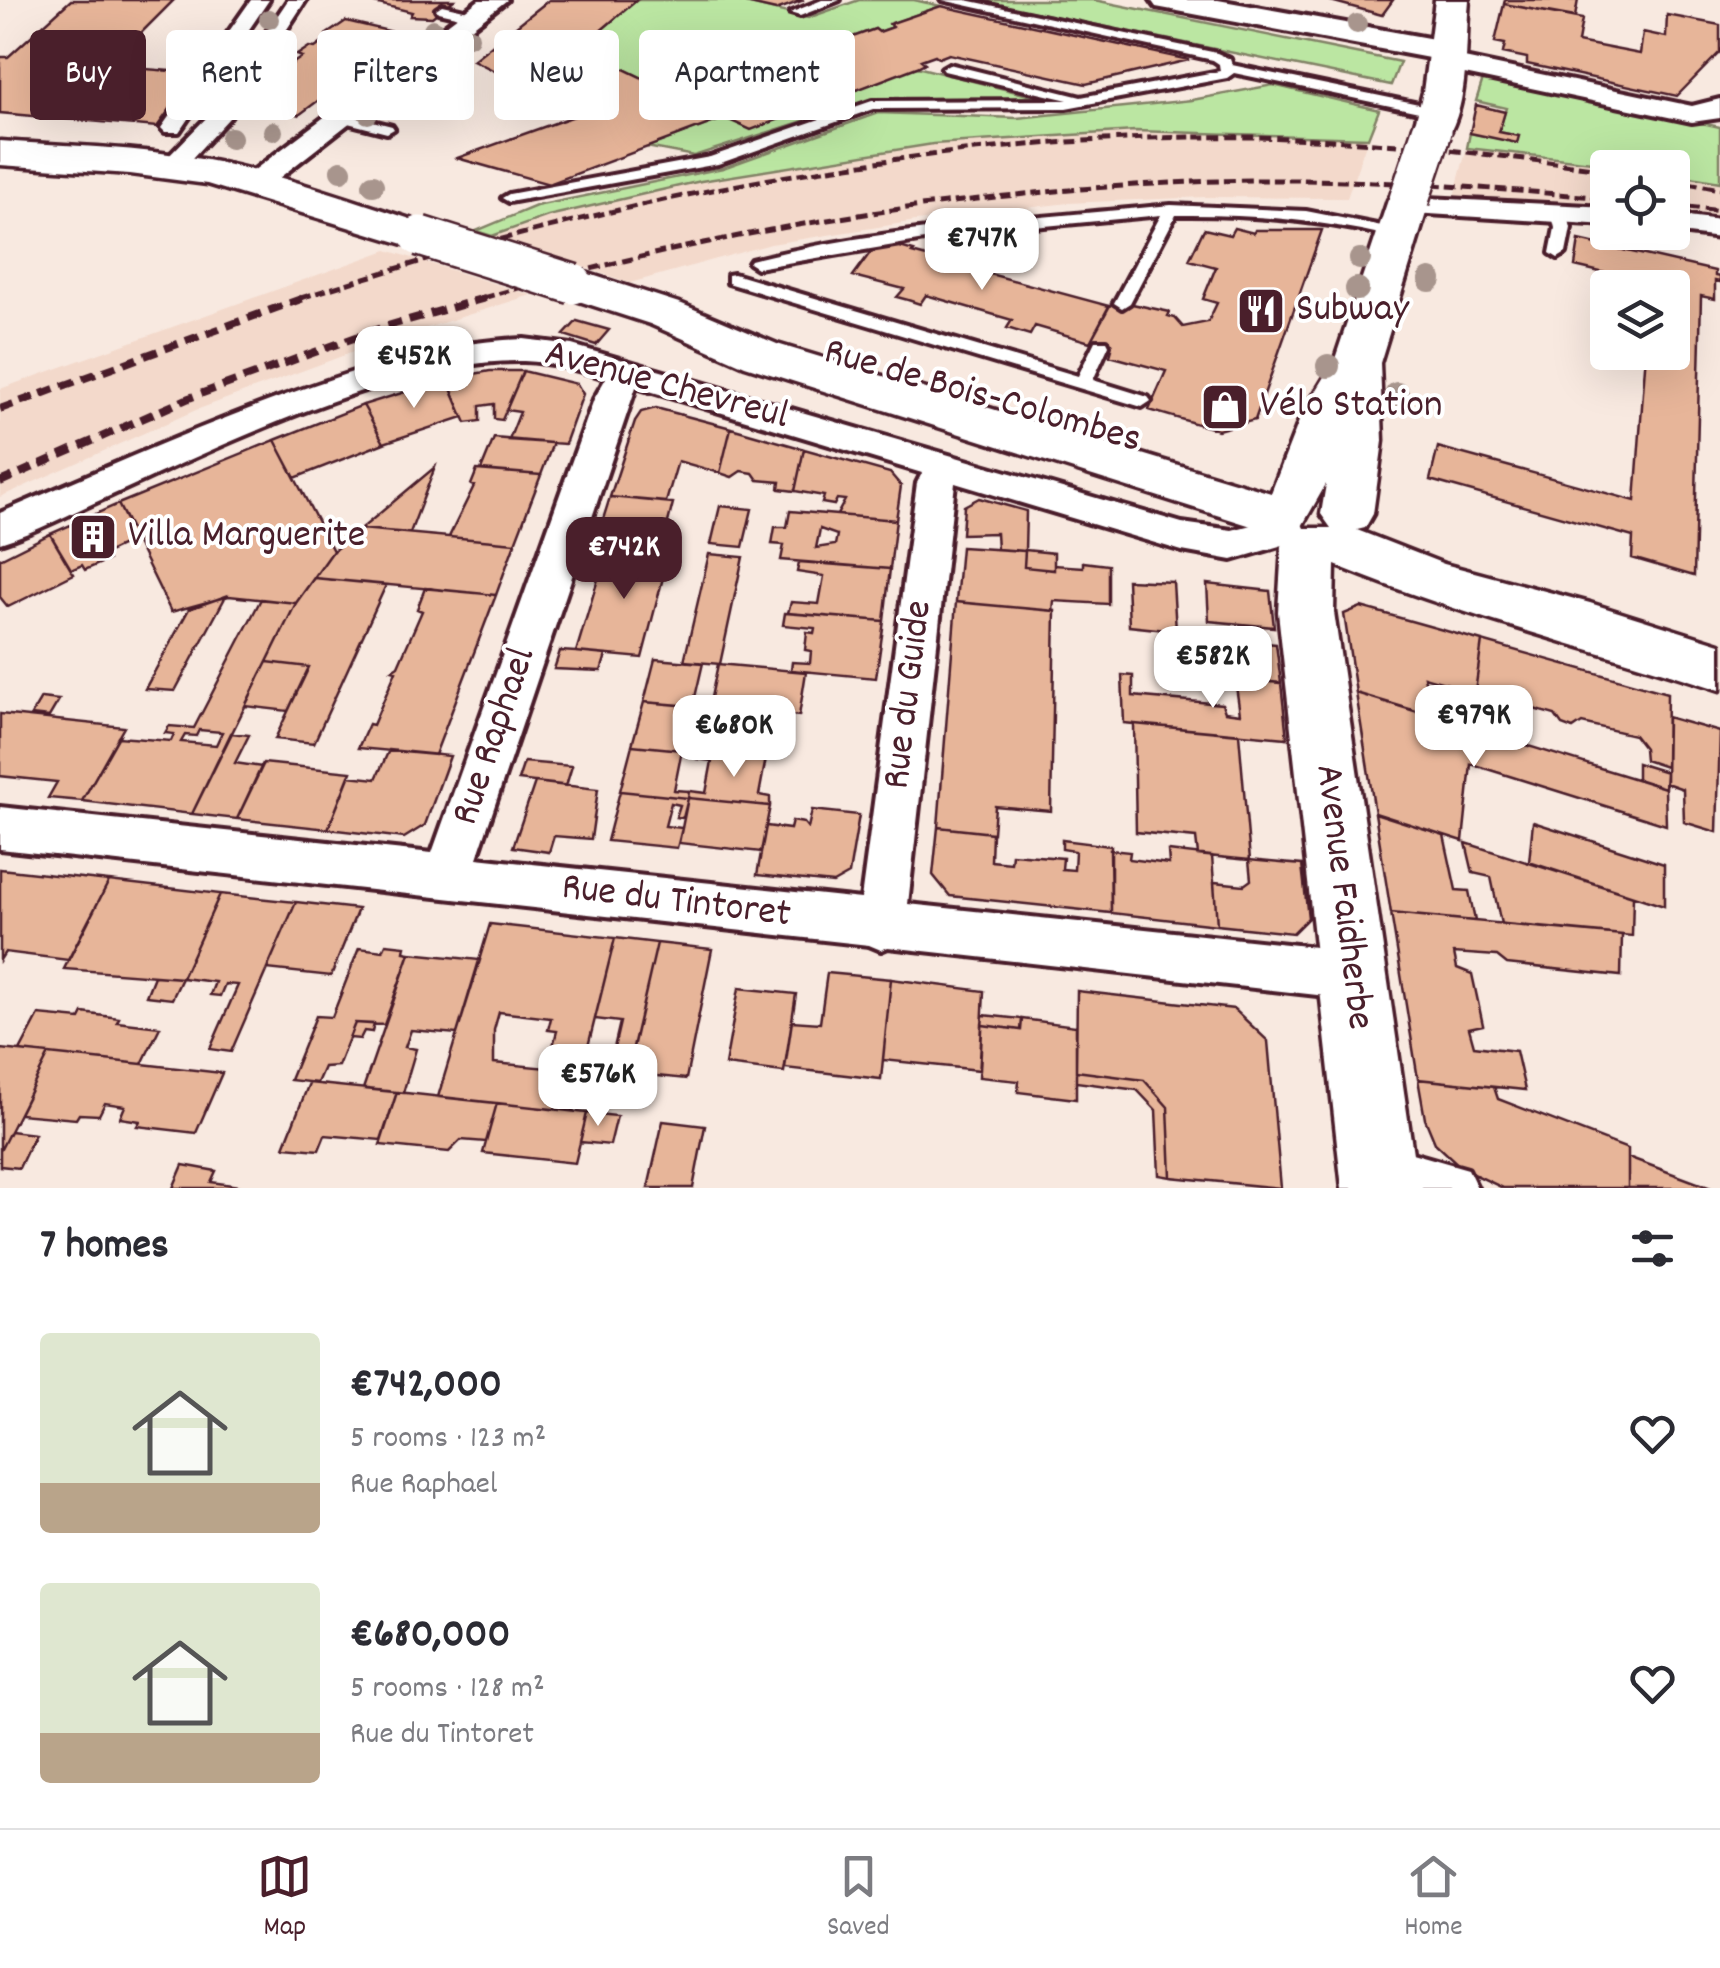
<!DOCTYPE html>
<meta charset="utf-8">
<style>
body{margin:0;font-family:Dekko,sans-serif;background:#f2f2f3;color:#2b2b33;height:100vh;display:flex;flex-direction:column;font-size:38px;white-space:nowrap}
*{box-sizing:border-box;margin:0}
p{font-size:32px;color:#7c7c81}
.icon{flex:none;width:55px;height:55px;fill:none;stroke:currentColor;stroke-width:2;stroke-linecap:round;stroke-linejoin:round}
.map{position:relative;height:1188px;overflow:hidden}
.side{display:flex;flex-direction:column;background:#fff;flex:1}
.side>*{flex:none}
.banner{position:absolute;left:30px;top:30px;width:1000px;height:90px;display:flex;gap:20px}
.fabs{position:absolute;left:1590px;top:150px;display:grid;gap:20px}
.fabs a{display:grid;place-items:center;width:100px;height:100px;border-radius:10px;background:#fff;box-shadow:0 10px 40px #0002;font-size:50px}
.price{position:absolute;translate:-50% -85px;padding:0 22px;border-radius:20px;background:#fff;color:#222;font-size:32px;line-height:65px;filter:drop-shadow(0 2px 5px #0008)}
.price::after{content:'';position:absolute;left:50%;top:60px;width:30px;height:22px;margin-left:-15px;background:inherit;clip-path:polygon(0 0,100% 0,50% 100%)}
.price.selected{background:#4a1f2b;color:#fff}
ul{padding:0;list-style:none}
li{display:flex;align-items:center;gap:30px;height:250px;padding:0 40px}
li span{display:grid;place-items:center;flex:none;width:280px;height:200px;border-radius:10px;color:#555}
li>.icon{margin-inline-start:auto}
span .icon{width:120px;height:120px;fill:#fffc;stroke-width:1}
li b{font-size:42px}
h2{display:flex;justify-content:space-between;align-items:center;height:120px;padding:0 40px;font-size:42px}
.pill{padding:0 35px;border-radius:10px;background:#fff;box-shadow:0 10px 40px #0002;font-size:35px;line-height:90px}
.pill.selected{background:#4a1f2b;color:#fff}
.dock{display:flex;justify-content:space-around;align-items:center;height:140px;border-top:2px solid #e1e1e2;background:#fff;font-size:28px;color:#7c7c81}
.dock a{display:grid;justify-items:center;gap:5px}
.dock .selected{color:#4a1f2b}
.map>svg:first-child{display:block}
.built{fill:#f3d9cb}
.green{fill:#bbe6a2;stroke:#828266;stroke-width:2.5}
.building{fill:#e7b599;stroke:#4a1f2b;stroke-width:2.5;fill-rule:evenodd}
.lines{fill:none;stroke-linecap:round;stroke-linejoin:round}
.service-casing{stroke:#4a1f2b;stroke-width:8}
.pedestrian-casing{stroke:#4a1f2b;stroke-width:8}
.minor-casing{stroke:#4a1f2b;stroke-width:8}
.tertiary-casing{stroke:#4a1f2b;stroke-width:8}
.secondary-casing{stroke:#4a1f2b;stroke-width:7}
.service{fill:#fff;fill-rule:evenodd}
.pedestrian{fill:#fff;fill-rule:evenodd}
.minor{fill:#fff;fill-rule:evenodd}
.tertiary{fill:#fff;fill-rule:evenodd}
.secondary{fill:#fff;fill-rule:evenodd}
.rail-far1{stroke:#4a1f2b;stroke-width:5;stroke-dasharray:11 5;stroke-linecap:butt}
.rail{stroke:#4a1f2b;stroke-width:8;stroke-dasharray:14 8;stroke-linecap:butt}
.secondary-bridge-casing{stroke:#4a1f2b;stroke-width:44;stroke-linecap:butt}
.secondary-bridge{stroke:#fff;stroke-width:39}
.tree{fill:#a8958d}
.labels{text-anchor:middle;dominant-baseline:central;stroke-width:8;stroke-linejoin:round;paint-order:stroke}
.poi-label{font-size:40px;fill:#4a1f2b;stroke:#fff;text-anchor:start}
.street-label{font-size:40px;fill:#4a1f2b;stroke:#fff}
</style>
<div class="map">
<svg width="1720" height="1188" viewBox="0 0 1720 1188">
<rect width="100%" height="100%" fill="#f8e9e0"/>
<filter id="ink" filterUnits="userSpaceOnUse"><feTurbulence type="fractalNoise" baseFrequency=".01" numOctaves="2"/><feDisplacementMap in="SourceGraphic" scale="20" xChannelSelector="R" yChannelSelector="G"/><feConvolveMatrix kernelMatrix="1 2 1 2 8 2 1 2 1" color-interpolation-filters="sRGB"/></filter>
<g filter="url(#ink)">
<path class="built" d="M1135,131L1368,138L1347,198L1206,197L1068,203L916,221L771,244L630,283L492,236L548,216L701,181L845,157L933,144Z
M1467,148L1613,163L1637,167L1608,168L1607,209L1453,200Z
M1672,174L1720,182V222L1673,216Z
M387,250L531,295L372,345L196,410L0,497V389Z"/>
<path class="green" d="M637,0H733L808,18L859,0H914L941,6L890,24L893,27L879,32L875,29L684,98L580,48Z
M975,0H1094L1400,62L1391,85Z
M917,67L1036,97L872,99L694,156L647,147L725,118Z
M1492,77L1720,127V182L1673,174L1672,168L1637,167L1467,148L1470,133L1517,142L1518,136L1499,132L1506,108L1476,101L1482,82Z
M1273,85L1379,110L1368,138L1135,131L933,144L701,181L548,216L492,236L476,231L536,206L723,168L878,113L1017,118L1192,100Z"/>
<path class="building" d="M71,0H174L108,66L196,73L157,127L0,113V57H8Z
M362,0H454L432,17L410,16L412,12Z
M549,0H637L580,48L684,98L875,29L879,32L893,27L889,24L941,6L1189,60L1086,84L949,54L939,58L935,55L921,60L925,63L917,67L751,130L725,118L549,184L457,158L580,114L473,60Z
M733,0H804L776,10Z
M1327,0H1393L1382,15Z
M1505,0H1578L1575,17L1504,4Z
M1504,4L1582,19L1578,42L1640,54L1643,32L1666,37L1667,15L1720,25V52L1677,96L1527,64V58L1503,53L1505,44L1495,42Z
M346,21L406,35L299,115L249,101L267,74H277L302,57L297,55L309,47L315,48L332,36L327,34Z
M1476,105L1505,112L1499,132L1519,136L1517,143L1470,133Z
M1234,228L1254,233L1255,230H1322L1255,420L1218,430L1149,410L1166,371L1110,356L1112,349L1090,342L1113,300L1170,312L1168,316L1175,318L1183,327L1208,322L1217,303L1203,299L1216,267L1189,260L1204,229L1230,235Z
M1579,240L1715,271V276L1720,277V282L1715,281V299L1701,296L1694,576L1632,558L1633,537L1430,480L1438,447L1635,501L1646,352H1672V288H1650L1651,284L1575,266Z
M893,245L914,251L912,253L1109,306L1090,342L1035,326L1030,335L1007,328L1012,320L926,295L920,304L908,300L897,297L904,289L853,276L875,246Z
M577,321L609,330L596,345L564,335Z
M490,371H523L502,420L494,419V404L480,406V421L466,423L447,379Z
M523,371L577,384L583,394L565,444L509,440L520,412L506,410Z
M447,379L463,417L384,443L363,405Z
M363,405L384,443L295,478L275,440Z
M656,408L731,428L720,473L678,461L666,502L610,497L635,421L641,412Z
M731,428L804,449L795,491L779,489L780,482L758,480L753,473L741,471L732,477L720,473Z
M494,438L553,443L541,475L481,470Z
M275,440L333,551L296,603L229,596L171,612L118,504Z
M804,449L890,473L901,486L896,520L837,515L845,500L837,499L834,505L822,503L824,496L795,491Z
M435,467L410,533L361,529Z
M477,470L541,475L515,543L449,537L474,486L471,485Z
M610,497L673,503L662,546L671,547L670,551L595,545Z
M979,498L1026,511L1025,551L997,549L996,533L962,534L964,506Z
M118,504L136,539L106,553L108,560L85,570L82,565L71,570L50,534Z
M720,506L752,509L743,547L711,544Z
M790,511L896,520L890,569L781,560L784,545L772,544L775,527H787ZM820,529L837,535L835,545L816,548Z
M361,529L515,543L496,595L314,578L333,551Z
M50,534L74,574L8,607L0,597V559Z
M608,546L670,551L642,658L576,652Z
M961,547L1025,551L1024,567L1054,570V565L1083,567V562L1108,565V604L1054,601L1053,611L956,602Z
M1025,550L1054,553V570L1024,567Z
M709,554L743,557L720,664L684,661Z
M799,562L890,569L884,621L788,613L791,602L819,604L824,576L797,572Z
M314,578L386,585L314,743L275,739L309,667L267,662L296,603Z
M1127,580L1173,582L1176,631L1129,626Z
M1207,584L1270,591L1274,627L1209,621Z
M425,588L496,595L435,755L358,748L369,724L373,725L396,671L392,670L398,666L422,611L417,609Z
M226,596L175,691L145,689L189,609Z
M261,599L296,603L192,814L82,801L118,737L171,741L174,734L165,733L169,726L194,728ZM199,730L222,732L216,745L181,742L185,735L196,736Z
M956,602L1055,611L1051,811L995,806L993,833L938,827Z
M1361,607L1482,641L1475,692L1424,677L1433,716L1356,693L1344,614Z
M785,613L884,621L876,678L791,670L792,662L810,663L811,651L805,650L807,632L814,633L815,628L783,625Z
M1212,638L1276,644L1281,683L1214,677Z
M1482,641L1667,693L1666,767L1645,760L1644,748L1634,735L1582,723L1573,729L1562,725L1555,715L1523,706V702L1475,692Z
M560,651L576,652L606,655L601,671L554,669Z
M655,659L703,663L693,706L644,702Z
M267,662L309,667L288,711L245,706Z
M718,664L806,672L799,716L709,707Z
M1122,675L1133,676V696L1222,704L1225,712L1240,714L1235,679L1281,683L1287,738L1124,723Z
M1356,693L1665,788L1666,825L1471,764L1463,841L1375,813Z
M41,698L59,700L49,717L31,715Z
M644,702L702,707L701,714L690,713L682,750L632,745Z
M709,707L774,714L766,758L714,753L722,716L707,715Z
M0,714L124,727L82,801L48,798L57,782L0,776Z
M1667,717L1720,732L1717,832L1684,822L1683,789L1666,783Z
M1134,724L1239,734L1250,860L1198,855L1196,838L1136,832Z
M231,733L249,735L235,763L262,767L237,819L192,814Z
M632,745L682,750L674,790L689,791L688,798L620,791Z
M389,750L450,756L425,825L404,838L328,829L349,776L376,779Z
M699,752L766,758L759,795L770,797V806L688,798L689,791L706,793L712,761L697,759Z
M524,762L572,766L566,786L518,780Z
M263,763L351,772L328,829L237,819Z
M1637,763L1666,772L1665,788L1637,779Z
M535,782L598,789L591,839L554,836L549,852L513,847Z
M620,791L688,798L683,818L676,817L680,805L671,803L665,826L682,828L677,848L607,841Z
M688,798L770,806L761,852L679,843Z
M812,810L859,815L849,874L833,883L757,875L766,826L790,829L792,821L804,823L808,828Z
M1375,813L1444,835L1456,890L1469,891L1475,921L1391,913Z
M1533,822L1664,864V906L1529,862Z
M938,827L992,833L991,861L1011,863L1012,854L1063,858L1062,869L1074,870L1075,851L1062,849V840L1111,846V913L950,896L933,875Z
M1466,843L1633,896L1632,936L1501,924L1491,877L1473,873Z
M1110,850L1130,852L1129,859L1169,864L1168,851L1212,856L1217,925L1111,913Z
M1249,860L1302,865L1308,918L1293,933L1217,925L1214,882L1244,885L1251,880Z
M0,869L109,881L68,960L5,952L0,960Z
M109,881L220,894L182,978L64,969Z
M220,894L296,902L231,1052L210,1049L238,985L225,984L220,996L210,995L215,982L182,978Z
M296,902L358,909L331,976L267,969Z
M1391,913L1622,935L1621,976L1507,964L1497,956L1454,953L1457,968L1472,974L1483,1025L1469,1028L1474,1046L1516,1051L1525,1090L1418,1079Z
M490,924L615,938L572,1111L438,1097ZM499,1012L551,1018L548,1030L557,1031L547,1068L494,1063V1030Z
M615,938L657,943L632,1052L614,1048L620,1022L595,1019Z
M657,943L712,949L686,1079L627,1073Z
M386,944L405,946L404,952L410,953L384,1025L355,1023L338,1066L324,1067L317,1083L290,1080L316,1016L332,1017L359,948L383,951Z
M410,953L480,960L457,1034L411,1030L405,1047L416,1049L403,1093L363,1089Z
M827,973L891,979L881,1079L785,1068L792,1021L820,1023Z
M154,976L182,978L172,999L146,996Z
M891,979L984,991L980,1070L883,1060Z
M739,988L796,994L784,1072L725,1065Z
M1077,991L1234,1009L1268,1041L1281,1188L1171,1177L1168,1107L1144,1080L1076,1071Z
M83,1013L119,1018L117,1022L160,1027L142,1064L20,1051L39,1015L80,1019Z
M983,1015L1022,1019L1021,1030L982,1025Z
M1022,1019L1076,1026V1099L1018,1092L1019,1081L979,1077L982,1025L1021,1030Z
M355,1023L374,1024L372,1032L364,1031L360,1039L349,1038Z
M0,1049L49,1054L0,1151Z
M49,1054L142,1064L222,1073L196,1133L137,1126L140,1121L120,1118L125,1106L105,1103L99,1115L79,1114L76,1119L19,1114Z
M1076,1071L1144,1080L1168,1107L1171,1177L1159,1175L1156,1110L1137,1090L1076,1082Z
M1418,1079L1494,1087L1498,1099L1628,1149V1188H1503L1463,1169L1435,1143L1425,1119Z
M309,1083L397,1092L381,1140L325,1135L319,1150L284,1147Z
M397,1092L497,1103L486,1142L461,1140L449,1152L380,1145Z
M497,1103L587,1113L575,1163L483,1153Z
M587,1113L617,1116L610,1145L580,1142Z
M663,1121L705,1126L693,1188H648Z
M10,1131L35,1134L19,1168L0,1166V1151Z
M1628,1157L1711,1188H1628Z
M183,1165L216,1171L211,1182L253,1188H173Z"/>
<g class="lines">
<g class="service-casing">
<path id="service" d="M822,0H840L800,16L790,13Z
M942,0H966L1217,53L1230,59L1232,65L1438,108L1445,112L1438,116L1234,73L1227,78L1066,108L873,109L718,164L509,202L502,198L509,194L710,157L872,101L1068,100L944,71L942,68L949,64L1081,97L1220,71L1219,64L1213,60Z
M442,5L477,13L479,16L473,20L438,12L436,9Z
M401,36L438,44L440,47L433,51L396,43V37Z
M341,113L392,126L394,129L387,133L336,120V114Z
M1171,205L1306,211L1402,230L1405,233L1397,238C1323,220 1252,214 1176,215L1130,303L1122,308L1114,303L1161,215L960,234L757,268L749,263L751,260C889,226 1031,219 1171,205Z
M1559,207L1567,212L1571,228L1566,253L1558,258L1550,253L1555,228L1551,212Z
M734,274L1078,376L1095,341H1107L1109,345L1093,380L1148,397L1151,401L1142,407L728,283V275Z"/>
</g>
<g class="pedestrian-casing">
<path id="pedestrian" d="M251,0H269L179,132H165L161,128Z
M288,0H306L229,118L179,172H163L160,167L163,162L214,110Z"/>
</g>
<g class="minor-casing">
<path id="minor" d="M479,0H507L265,189H245L240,183L245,177Z
M1445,54L1692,106L1720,99V118L1692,122L1436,68L1432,62L1436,56Z
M1408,197L1608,207V225L1397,212L1393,206L1397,200Z
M1672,214L1720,220V238L1672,232Z
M524,339L572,345L1182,523L1232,530L1286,516L1300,520L1305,530L1300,540L1232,560L1182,551L955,483L908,904L1353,951L1371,958L1378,975L1371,992L1353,999L888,947L881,950L869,945L0,849V807L432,853L594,399L606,378C579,370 553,362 524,361C398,358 221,446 105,498C71,513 36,532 0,543V513C88,475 177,436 267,402C351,371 434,342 524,339ZM636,387L922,473L917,483L861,899L477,858Z
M1377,1143L1468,1169L1477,1188H1357L1350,1170L1358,1151Z"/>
</g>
<g class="tertiary-casing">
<path id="tertiary" d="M1151,0H1218L1445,41L1457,44L1461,51L1457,58L1445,61L1167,9L1156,7Z"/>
</g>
<g class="secondary-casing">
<path id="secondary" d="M1435,0H1469C1465,42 1470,104 1446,139L1432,143L1418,139L1413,131L1423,92Z
M0,141C69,146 139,147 207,160C285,175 359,203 435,227L441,236L435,245L420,249L207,184L130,174L0,165Z
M1409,188L1424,191L1430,200L1380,363L1383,441L1373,514L1365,528L1357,530L1444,564L1590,603L1720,644V690C1592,648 1460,616 1335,565L1334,612L1418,1188H1342L1278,612L1282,546L1289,533L1282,535L1264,530L745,366L650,324L557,294L551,284L557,274L573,270L589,274L682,304L777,344L1271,493L1301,416L1334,362L1388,200L1394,191ZM1326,484L1321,514L1331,528H1301Z"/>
</g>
<use href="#service" class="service"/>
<use href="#pedestrian" class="pedestrian"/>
<use href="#minor" class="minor"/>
<use href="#tertiary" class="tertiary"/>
<use href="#secondary" class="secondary"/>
<path class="rail-far1" d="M1672,180L1720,189
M1672,205L1720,211
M301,298C611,199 927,133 1253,137C1372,139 1490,154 1608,170
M483,298C714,231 951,193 1192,182C1331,175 1470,187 1608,198"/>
<path class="rail" d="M0,409L309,296
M0,482L189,398L384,327L492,296"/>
<g class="secondary-bridge-casing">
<path id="secondary-bridge" d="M1409,200L1432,131
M420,236L573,284"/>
</g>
<use href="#secondary-bridge" class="secondary-bridge"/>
</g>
<g class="tree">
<circle cx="269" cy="19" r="10"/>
<circle cx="1357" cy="24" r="10"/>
<circle cx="433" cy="29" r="10"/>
<circle cx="469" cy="37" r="10"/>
<circle cx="179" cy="45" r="10"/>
<circle cx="247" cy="48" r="10"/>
<circle cx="401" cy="53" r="10"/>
<circle cx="434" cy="65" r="10"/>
<circle cx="335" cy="105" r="10"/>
<circle cx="368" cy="114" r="10"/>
<circle cx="273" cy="131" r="10"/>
<circle cx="231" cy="138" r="11"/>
<circle cx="341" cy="171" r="11"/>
<circle cx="373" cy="185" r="11"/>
<circle cx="1360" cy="259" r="11"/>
<circle cx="1430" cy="280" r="12"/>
<circle cx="1357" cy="289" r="12"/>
<circle cx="1328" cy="366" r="12"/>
<circle cx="1397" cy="394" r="12"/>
</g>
</g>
<defs>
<g id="restaurant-square" transform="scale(2.5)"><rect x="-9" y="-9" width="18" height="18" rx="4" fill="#4a1f2b" stroke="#fff"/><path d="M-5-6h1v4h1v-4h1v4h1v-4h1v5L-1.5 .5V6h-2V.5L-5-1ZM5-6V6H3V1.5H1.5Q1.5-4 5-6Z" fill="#fff"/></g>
<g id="shop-square" transform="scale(2.5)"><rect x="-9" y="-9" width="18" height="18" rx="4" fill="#4a1f2b" stroke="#fff"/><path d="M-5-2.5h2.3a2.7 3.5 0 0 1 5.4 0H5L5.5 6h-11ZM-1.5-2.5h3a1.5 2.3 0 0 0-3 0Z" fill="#fff"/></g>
<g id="building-square" transform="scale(2.5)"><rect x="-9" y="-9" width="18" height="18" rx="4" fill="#4a1f2b" stroke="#fff"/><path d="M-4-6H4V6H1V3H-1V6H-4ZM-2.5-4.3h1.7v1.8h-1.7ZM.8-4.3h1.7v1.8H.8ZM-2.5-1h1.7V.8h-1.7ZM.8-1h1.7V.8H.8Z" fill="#fff"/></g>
</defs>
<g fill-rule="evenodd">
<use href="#restaurant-square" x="1261" y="311"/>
<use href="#shop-square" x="1225" y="407"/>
<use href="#building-square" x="93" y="537"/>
</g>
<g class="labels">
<g class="poi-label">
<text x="1296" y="311">Subway</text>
<text x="1260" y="407">Vélo Station</text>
<text x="128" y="537">Villa Marguerite</text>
</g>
<g class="street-label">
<text transform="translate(666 387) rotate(15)">Avenue Chevreul</text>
<text transform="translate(982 398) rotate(16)">Rue de Bois-Colombes</text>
<text transform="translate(910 695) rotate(-83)">Rue du Guide</text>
<text transform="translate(496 737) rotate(-71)">Rue Raphael</text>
<text transform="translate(1342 897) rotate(83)">Avenue Faidherbe</text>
<text transform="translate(676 903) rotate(7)">Rue du Tintoret</text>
</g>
</g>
</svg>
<div class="fabs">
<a><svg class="icon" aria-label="locate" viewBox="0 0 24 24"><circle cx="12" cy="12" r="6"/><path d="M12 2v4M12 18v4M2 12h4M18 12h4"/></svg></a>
<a><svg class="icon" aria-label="layers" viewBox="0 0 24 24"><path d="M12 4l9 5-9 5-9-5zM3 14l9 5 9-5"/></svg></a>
</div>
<b class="price" style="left:982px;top:293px">€747K</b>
<b class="price" style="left:414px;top:411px">€452K</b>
<b class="price selected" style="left:624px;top:602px">€742K</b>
<b class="price" style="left:1213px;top:711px">€582K</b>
<b class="price" style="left:1474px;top:770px">€979K</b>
<b class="price" style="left:734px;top:780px">€680K</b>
<b class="price" style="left:598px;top:1129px">€576K</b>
<div class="banner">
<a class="pill selected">Buy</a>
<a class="pill">Rent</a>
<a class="pill">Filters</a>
<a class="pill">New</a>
<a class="pill">Apartment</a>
</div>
</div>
<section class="side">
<h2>7 homes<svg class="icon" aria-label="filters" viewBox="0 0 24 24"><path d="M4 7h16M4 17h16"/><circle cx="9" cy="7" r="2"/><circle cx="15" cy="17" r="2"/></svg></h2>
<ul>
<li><span style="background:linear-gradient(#dfe7d0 75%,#b9a48a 0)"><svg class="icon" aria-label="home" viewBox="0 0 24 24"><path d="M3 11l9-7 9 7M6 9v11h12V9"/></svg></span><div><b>€742,000</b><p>5 rooms · 123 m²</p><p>Rue Raphael</p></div><svg class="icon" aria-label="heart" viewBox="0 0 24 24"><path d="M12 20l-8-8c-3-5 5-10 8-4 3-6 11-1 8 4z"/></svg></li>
<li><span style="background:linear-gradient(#dfe7d0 75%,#b9a48a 0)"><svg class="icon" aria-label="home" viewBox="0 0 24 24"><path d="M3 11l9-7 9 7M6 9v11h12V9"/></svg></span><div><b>€680,000</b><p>5 rooms · 128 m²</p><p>Rue du Tintoret</p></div><svg class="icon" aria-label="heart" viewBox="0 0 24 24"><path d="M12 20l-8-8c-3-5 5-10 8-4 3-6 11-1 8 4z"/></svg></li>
</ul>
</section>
<nav class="dock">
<a class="selected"><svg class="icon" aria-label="map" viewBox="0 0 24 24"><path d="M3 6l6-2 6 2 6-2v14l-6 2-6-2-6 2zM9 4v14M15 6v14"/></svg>Map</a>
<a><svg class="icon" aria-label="saved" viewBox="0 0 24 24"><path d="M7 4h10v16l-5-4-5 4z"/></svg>Saved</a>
<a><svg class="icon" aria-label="home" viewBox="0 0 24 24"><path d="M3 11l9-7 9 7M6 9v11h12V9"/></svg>Home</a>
</nav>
